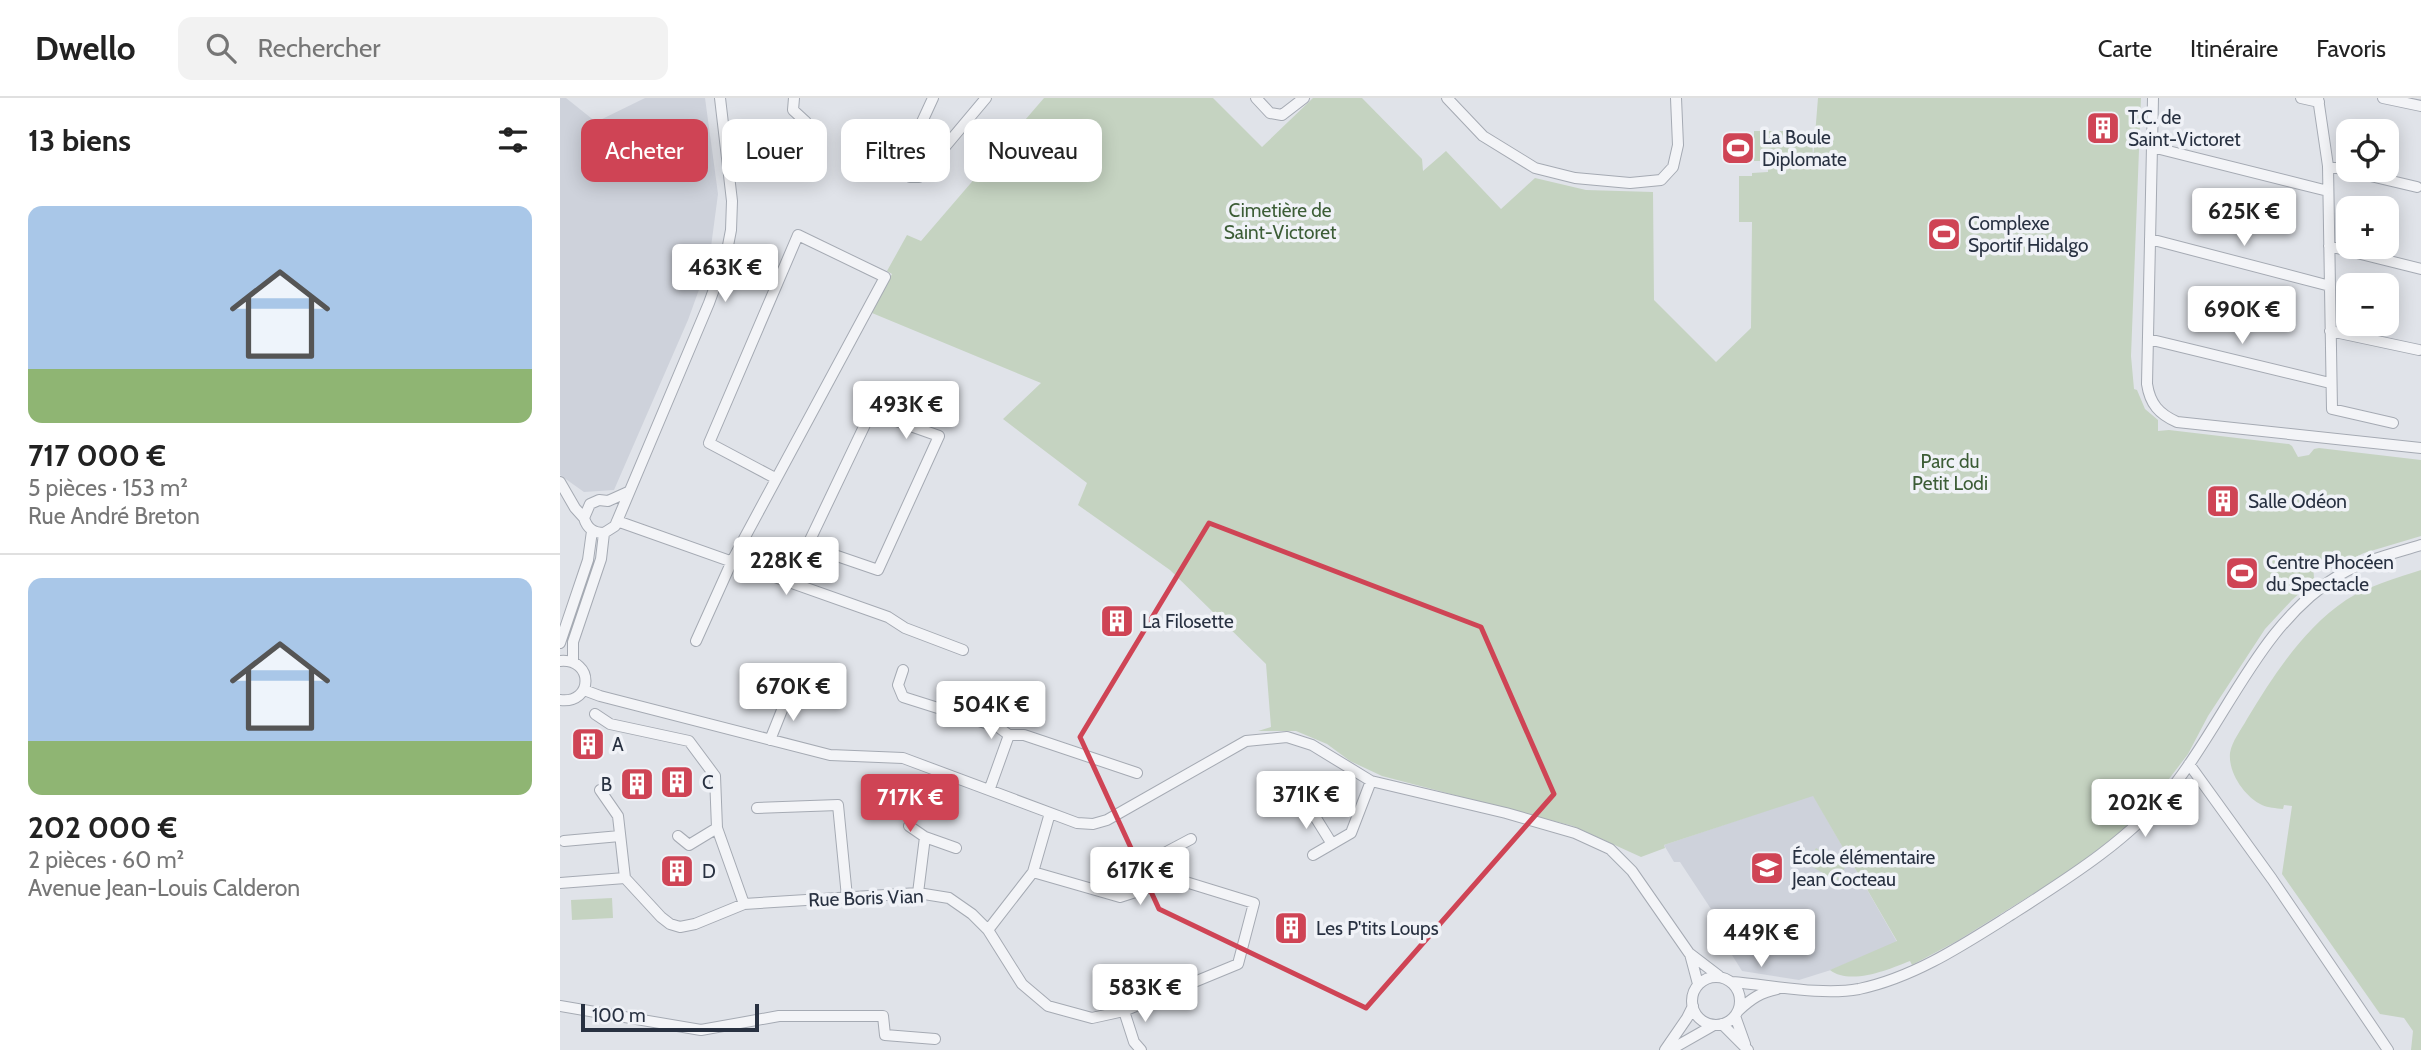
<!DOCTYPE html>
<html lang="fr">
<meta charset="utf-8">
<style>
body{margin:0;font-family:Cabin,sans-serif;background:#f2f2f2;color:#222;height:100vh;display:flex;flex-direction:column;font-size:26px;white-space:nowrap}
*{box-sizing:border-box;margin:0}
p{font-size:23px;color:#767676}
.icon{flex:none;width:38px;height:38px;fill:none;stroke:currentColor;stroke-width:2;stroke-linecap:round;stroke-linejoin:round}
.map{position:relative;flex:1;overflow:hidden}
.side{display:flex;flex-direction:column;background:#fff;width:560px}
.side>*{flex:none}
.hud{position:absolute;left:21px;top:21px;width:665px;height:63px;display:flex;gap:14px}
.fabs{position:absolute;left:1776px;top:21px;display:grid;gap:14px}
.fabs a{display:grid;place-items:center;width:63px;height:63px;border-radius:14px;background:#fff;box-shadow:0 4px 18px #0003;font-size:35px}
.scale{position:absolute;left:21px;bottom:18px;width:178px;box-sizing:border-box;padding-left:7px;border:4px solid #283141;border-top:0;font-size:19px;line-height:24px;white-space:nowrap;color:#283141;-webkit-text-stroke:5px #f0f2f7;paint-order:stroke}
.price{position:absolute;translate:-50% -60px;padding:0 16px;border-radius:7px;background:#fff;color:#222;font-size:23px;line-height:46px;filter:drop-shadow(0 2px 4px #0008)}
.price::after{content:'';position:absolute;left:50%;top:42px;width:21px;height:16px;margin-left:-10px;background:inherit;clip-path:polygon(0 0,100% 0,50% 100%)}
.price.current{background:#cf4455;color:#fff}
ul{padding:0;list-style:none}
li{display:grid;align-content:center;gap:14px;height:371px;padding:0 28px}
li+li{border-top:2px solid #e0e0e0}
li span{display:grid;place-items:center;height:217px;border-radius:14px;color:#555}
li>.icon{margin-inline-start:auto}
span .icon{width:126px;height:126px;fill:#fffc;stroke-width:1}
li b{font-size:30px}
h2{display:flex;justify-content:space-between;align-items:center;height:84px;padding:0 28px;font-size:30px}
.chip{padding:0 24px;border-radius:14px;background:#fff;box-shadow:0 4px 18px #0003;font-size:24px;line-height:63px}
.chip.current{background:#cf4455;color:#fff}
header{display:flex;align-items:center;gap:42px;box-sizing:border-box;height:98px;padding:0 35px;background:#fff;border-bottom:2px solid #e0e0e0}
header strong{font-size:33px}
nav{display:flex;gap:38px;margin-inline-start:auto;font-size:24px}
.search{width:490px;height:63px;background:#f2f2f2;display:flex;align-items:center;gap:18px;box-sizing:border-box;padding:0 24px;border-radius:14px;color:#767676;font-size:26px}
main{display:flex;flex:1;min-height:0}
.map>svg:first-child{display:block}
.built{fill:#ced2db}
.green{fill:#c5d3c1}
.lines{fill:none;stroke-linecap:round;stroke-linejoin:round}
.minor-casing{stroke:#a5aab3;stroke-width:12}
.minor{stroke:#f3f4f7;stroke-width:10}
.marked{fill:none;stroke:#cf4455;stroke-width:5;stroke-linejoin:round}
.labels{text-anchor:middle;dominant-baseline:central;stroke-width:7;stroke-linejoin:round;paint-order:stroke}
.poi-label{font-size:19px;fill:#283141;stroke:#f0f2f7;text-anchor:start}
.park-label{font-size:19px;fill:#3c5d36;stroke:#f0f2f7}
.street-label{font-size:19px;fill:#283141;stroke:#f0f2f7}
</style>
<header>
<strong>Dwello</strong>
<div class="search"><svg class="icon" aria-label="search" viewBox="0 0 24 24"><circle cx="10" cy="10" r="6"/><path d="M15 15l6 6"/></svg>Rechercher</div>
<nav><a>Carte</a><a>Itinéraire</a><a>Favoris</a></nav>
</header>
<main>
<section class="side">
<h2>13 biens<svg class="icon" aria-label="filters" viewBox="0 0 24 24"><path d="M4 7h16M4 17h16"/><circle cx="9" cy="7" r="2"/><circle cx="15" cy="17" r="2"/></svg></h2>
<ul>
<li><span style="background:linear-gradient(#a9c7e8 75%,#8fb573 0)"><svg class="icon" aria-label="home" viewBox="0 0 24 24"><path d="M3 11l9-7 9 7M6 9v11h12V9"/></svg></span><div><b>717 000 €</b><p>5 pièces · 153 m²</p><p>Rue André Breton</p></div></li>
<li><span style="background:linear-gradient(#a9c7e8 75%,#8fb573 0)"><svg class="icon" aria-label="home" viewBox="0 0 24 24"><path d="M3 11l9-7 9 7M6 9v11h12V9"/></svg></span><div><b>202 000 €</b><p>2 pièces · 60 m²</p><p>Avenue Jean-Louis Calderon</p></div></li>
</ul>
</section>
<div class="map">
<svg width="1861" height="952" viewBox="0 0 1861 952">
<rect width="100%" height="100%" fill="#e0e3e9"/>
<path class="built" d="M0,0H6L36,24L85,0H145L158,96L149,164L128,222L54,392L24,394L0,377Z
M1253,697L1337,844L1271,872L1239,882L1182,873L1172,857L1178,852L1120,764H1114L1104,747Z"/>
<path class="green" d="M484,0H653L702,49L753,0H802L862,61L863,73L886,53L941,111L975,80L1026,92L1093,94L1094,202L1156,264L1191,230L1192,124H1179V78H1192V75L1208,74V63H1194V33H1252L1253,62L1258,0H1581L1571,258L1574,291L1577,292L1585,311L1598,322V333L1609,332L1729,346L1732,348L1738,359L1749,357L1754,351L1759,350L1861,362V438L1804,455L1772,470L1765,465L1753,467L1754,480L1751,485L1732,502L1705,531L1648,618L1628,656L1596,698L1557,737L1505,776L1397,843L1352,867L1350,863C1330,871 1290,888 1270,872L1337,843L1253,698L1104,747L1105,750L1081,759L1013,728L822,678L790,663L767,646L736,633H698L711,629L706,566L610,472L518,407L527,385L443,321L481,285L312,215L332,176L327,173L347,137L361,143Z
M1861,472V952H1851L1853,933L1844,920L1820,916L1722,776L1732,708L1724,707L1723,711C1716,710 1708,710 1702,707C1685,699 1668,675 1670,655C1672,643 1681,632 1687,621C1713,578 1743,531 1786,502C1808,488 1837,480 1861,472Z
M1256,750L1286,768L1277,783L1247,766Z
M52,800L53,820L12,822L11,802Z"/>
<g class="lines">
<g class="minor-casing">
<path id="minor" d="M234,0L233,12L246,24
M373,0L344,63V73L350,79H359L363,75L426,0
M696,0L710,15L722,17L744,0
M887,0L923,38L975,70L1015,80L1070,85L1101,82L1113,69L1118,47L1116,0
M1593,0L1587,286C1590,306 1599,316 1617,324L1861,350
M1741,0L1759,4
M1758,0L1768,68L1772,311L1833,325
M1823,0L1861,8
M1592,49L1768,93
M1768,68L1857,89
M1590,141L1770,188
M1769,148L1861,171
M1770,233L1859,252
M1588,241L1770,285
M0,384L15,410L24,420
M68,394L48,403L39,402L30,406L24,420C27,430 33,435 44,435L55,428L149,205L166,158L171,132L172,103L160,0
M57,423L328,519L345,530L403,552
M230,484L311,314L379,338L318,472L248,448
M136,543L172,463L325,179L238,137L149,345L215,380
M0,545L28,462L32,433
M0,563C34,560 34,606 0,602
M13,564V544L41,461L44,435
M343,572L338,587L343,599L438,629L449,637H464L577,675
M24,592L40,598L270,657L343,660L517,725L533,726L547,722L686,643L727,639L752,647L811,683L946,715L1015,735L1050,751L1072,773L1129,855L1159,878
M35,616L50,626L129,643L155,678L157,730L184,806
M210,642L228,597
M1629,666L1712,781L1828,952
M430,690L449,637
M40,692L58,718L65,780
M729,708L754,717L772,746
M197,710L278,707L287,799
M349,728L365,739
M118,738L129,747L157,730
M4,743L60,738
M753,757L791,735L811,683
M0,785L65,780L101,819L110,826L120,829L135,826L184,806L358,795L389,800L412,816L428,832L462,886L488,908L532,920L564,913L678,866L694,805L616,781L560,799L473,774
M576,794L582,767L631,741
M358,795L365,739L396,750
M428,832L473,774L490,715
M1130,856L1138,886
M1132 903a24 24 0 1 1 48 0a24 24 0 1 1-48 0Z
M1172,884C1211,887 1261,898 1299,891C1352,880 1400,849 1446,820C1507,781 1569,743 1615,686C1669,616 1702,523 1781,476C1805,462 1835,455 1861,447
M0,908L141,932L219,918H323L325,937L375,941
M1179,912C1191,901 1201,894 1217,891
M564,913L574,944L581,952
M1175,918L1185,946
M1162,926L1188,952
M1105,952L1127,920L1133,908
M1110,952L1154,927"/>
</g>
<use href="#minor" class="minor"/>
</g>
<path class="marked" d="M649,425L921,529L994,696L806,910L599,811L520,639Z"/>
<defs>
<g id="building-square" transform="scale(1.75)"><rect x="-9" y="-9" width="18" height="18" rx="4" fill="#cf4455" stroke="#f0f2f7"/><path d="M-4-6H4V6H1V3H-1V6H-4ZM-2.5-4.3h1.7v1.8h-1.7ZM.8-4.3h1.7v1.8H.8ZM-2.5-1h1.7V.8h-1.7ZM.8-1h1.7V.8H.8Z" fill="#fff"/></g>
<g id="stadium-square" transform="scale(1.75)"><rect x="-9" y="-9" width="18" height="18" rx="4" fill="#cf4455" stroke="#f0f2f7"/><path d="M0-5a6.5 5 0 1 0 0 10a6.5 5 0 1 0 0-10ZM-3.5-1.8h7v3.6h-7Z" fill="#fff"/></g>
<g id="school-square" transform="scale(1.75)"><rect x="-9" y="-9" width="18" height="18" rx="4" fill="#cf4455" stroke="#f0f2f7"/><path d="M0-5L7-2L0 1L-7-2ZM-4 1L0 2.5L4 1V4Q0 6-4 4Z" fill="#fff"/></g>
</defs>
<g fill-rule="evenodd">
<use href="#building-square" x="1543" y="30"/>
<use href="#stadium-square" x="1178" y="50"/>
<use href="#stadium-square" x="1384" y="136"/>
<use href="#building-square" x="1663" y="403"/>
<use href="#stadium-square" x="1682" y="475"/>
<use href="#building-square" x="557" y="523"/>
<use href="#building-square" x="28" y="646"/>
<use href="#building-square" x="117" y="684"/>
<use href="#building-square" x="77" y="686"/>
<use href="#school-square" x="1207" y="770"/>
<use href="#building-square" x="117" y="773"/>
<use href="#building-square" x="731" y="830"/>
</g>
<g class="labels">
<g class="poi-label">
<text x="1568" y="19">T.C. de<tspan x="1568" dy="22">Saint-Victoret</tspan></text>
<text x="1202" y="39">La Boule<tspan x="1202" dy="22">Diplomate</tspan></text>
<text x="1408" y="125">Complexe<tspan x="1408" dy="22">Sportif Hidalgo</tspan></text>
<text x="1688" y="403">Salle Odéon</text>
<text x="1706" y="464">Centre Phocéen<tspan x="1706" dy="22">du Spectacle</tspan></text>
<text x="582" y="523">La Filosette</text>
<text x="52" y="646">A</text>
<text x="142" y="684">C</text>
<text x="52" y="686" text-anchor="end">B</text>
<text x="1232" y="759">École élémentaire<tspan x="1232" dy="22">Jean Cocteau</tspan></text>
<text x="142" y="773">D</text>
<text x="756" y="830">Les P'tits Loups</text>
</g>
<g class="park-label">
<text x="720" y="112">Cimetière de<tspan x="720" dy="22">Saint-Victoret</tspan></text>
<text x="1390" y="363">Parc du<tspan x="1390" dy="22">Petit Lodi</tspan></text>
</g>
<g class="street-label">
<text transform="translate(306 800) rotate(-2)">Rue Boris Vian</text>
</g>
</g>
</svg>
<div class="fabs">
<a><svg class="icon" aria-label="locate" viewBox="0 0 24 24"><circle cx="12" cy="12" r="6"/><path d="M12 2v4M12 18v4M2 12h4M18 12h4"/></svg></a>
<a>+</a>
<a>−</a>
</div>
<div class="scale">100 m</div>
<b class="price" style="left:1684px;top:150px">625K €</b>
<b class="price" style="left:165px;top:206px">463K €</b>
<b class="price" style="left:1682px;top:248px">690K €</b>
<b class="price" style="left:346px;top:343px">493K €</b>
<b class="price" style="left:226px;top:499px">228K €</b>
<b class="price" style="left:233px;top:625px">670K €</b>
<b class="price" style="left:431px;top:643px">504K €</b>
<b class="price" style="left:746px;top:733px">371K €</b>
<b class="price current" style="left:350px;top:736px">717K €</b>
<b class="price" style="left:1585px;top:741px">202K €</b>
<b class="price" style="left:580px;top:809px">617K €</b>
<b class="price" style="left:1201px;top:871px">449K €</b>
<b class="price" style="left:585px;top:926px">583K €</b>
<div class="hud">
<a class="chip current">Acheter</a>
<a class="chip">Louer</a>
<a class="chip">Filtres</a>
<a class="chip">Nouveau</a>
</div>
</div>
</main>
